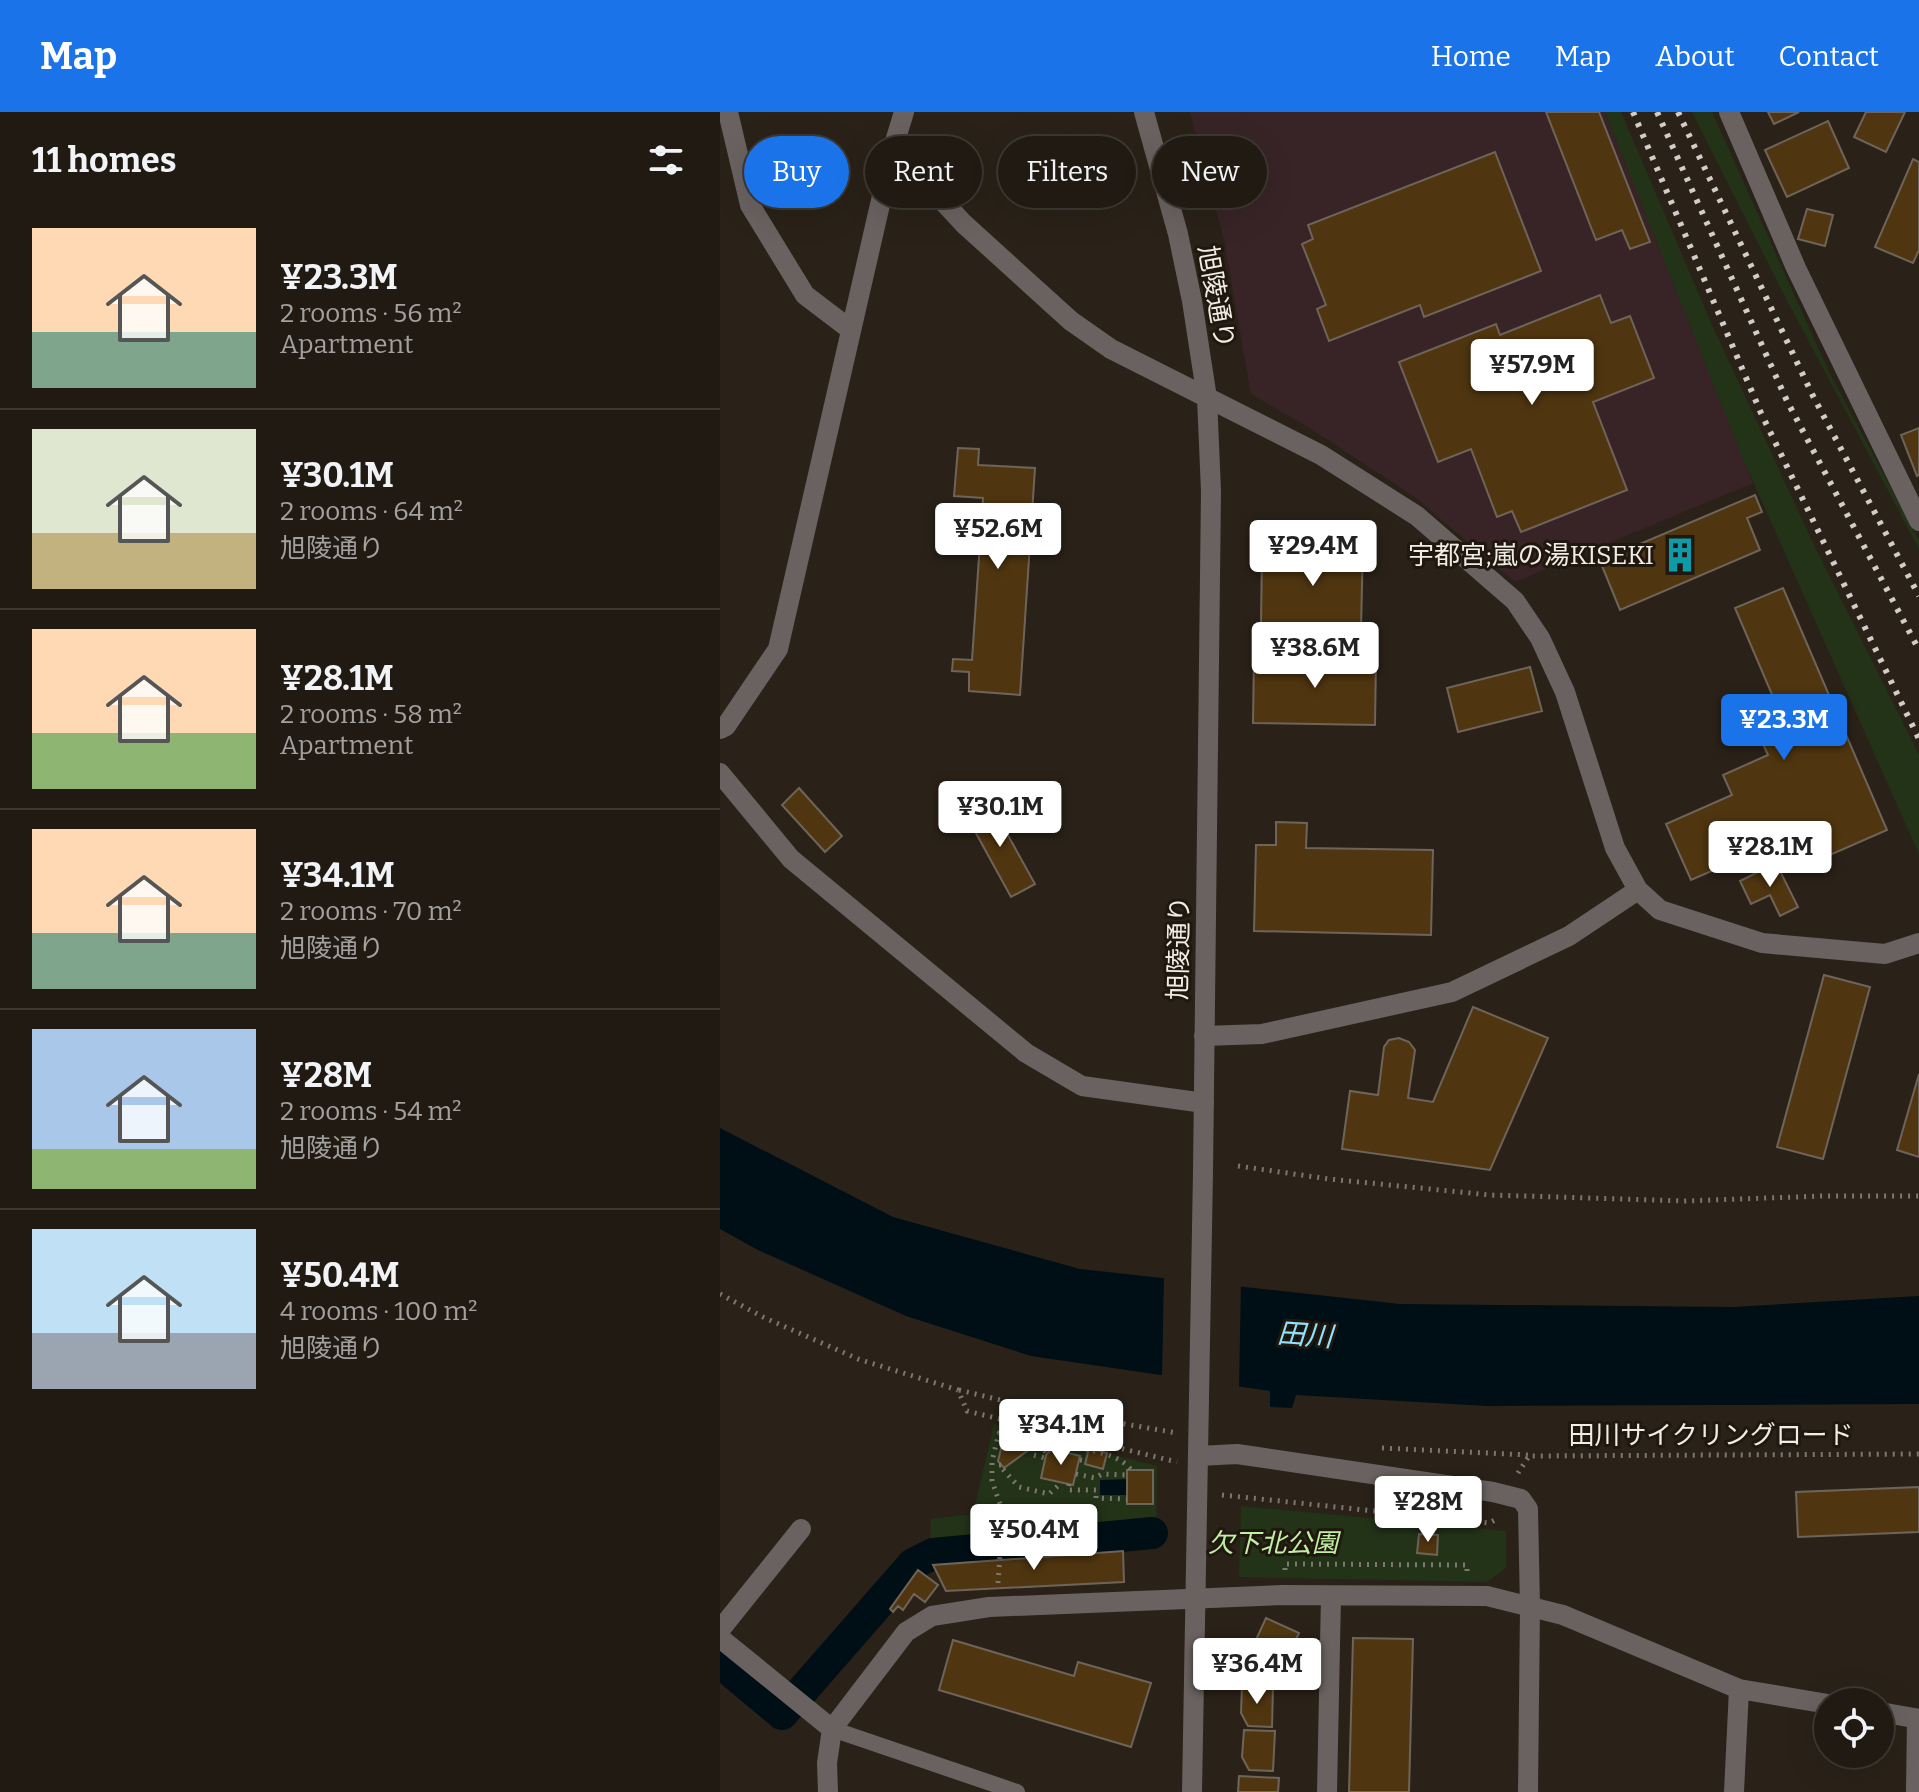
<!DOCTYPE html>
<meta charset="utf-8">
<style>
body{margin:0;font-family:Bitter,"Noto Sans JP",serif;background:#28231b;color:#f1f3f6;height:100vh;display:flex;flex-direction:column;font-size:30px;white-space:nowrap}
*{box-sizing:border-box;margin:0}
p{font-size:26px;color:#a2a19f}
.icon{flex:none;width:44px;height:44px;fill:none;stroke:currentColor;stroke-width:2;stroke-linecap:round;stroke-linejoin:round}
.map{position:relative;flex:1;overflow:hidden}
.panel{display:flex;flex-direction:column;background:#201a12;width:720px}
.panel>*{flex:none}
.hud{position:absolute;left:24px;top:24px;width:760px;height:72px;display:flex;gap:16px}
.controls{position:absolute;left:1094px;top:1576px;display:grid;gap:16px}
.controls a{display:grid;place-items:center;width:80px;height:80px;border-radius:50%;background:#201a12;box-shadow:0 8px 32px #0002,0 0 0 2px #3d3832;font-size:40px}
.price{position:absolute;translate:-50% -68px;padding:0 18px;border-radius:8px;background:#fff;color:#222;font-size:26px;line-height:52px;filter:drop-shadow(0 2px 4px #0008)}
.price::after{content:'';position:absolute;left:50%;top:48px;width:24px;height:18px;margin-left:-12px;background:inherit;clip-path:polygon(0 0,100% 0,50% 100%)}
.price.selected{background:#1a73e8;color:#fff}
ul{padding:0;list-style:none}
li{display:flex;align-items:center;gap:24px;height:200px;padding:0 32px}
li+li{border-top:2px solid #3d3832}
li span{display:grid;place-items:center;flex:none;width:224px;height:160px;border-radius:0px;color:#555}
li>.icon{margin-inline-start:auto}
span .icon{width:96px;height:96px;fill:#fffc;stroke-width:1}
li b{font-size:34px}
h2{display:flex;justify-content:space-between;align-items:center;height:96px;padding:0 32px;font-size:34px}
.chip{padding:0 28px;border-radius:36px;background:#201a12;box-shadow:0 8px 32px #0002,0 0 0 2px #3d3832;font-size:28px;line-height:72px}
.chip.selected{background:#1a73e8;color:#fff}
header{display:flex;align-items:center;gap:48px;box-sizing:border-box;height:112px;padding:0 40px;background:#1a73e8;color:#fff}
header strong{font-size:38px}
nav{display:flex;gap:44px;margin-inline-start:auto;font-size:28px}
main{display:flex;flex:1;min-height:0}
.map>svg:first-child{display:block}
.commercial{fill:#382427}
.green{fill:#233318}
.water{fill:#000e15}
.pier{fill:#2a2218}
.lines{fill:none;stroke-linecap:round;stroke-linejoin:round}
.canal{stroke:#000e15;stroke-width:32}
.building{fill:#503610;stroke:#6e645a;stroke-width:2}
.path{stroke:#7e776f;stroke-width:5;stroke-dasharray:2 6;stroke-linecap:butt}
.service{stroke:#696261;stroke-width:16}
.minor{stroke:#696261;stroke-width:20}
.tertiary{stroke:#696261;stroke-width:20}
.rail{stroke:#d3cdc7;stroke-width:6;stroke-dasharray:4 8;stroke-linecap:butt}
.tertiary-bridge{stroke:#696261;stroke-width:20}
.labels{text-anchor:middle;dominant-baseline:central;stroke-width:6;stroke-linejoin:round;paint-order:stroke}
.street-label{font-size:26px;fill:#f1ece6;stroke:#20180f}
.poi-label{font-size:26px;fill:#f1ece6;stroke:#20180f;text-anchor:end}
.park-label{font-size:26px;font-style:italic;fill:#c1efa3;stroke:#20180f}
.water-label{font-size:28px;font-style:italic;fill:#90e3fe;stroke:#20180f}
</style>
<header>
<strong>Map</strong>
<nav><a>Home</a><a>Map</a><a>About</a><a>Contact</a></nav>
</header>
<main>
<section class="panel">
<h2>11 homes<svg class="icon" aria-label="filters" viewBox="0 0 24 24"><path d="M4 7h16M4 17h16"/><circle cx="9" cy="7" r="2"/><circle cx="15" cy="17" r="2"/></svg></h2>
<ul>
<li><span style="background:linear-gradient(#ffd9b3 65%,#7fa58c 0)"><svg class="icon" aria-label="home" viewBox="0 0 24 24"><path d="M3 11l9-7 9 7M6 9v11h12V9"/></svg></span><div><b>¥23.3M</b><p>2 rooms · 56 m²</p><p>Apartment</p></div></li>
<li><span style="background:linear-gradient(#dfe7d0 65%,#c2b280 0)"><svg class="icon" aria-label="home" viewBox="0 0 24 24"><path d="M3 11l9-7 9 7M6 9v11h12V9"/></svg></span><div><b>¥30.1M</b><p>2 rooms · 64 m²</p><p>旭陵通り</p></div></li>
<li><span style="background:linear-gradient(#ffd9b3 65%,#8fb573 0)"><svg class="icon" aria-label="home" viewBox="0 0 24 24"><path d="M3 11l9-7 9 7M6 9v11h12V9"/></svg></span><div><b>¥28.1M</b><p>2 rooms · 58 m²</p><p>Apartment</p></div></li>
<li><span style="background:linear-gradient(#ffd9b3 65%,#7fa58c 0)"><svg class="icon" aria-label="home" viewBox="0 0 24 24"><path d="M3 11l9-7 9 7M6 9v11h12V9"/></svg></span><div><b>¥34.1M</b><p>2 rooms · 70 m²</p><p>旭陵通り</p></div></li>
<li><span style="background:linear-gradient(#a9c7e8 75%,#8fb573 0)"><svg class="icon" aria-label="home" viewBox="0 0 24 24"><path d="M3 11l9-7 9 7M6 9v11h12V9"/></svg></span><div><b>¥28M</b><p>2 rooms · 54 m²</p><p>旭陵通り</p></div></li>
<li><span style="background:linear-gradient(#bfe0f5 65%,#9aa5b1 0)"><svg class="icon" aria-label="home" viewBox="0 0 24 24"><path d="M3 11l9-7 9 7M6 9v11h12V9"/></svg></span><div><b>¥50.4M</b><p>4 rooms · 100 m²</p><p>旭陵通り</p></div></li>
</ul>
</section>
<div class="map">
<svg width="1199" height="1680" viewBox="0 0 1199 1680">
<rect width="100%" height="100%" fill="#2a2218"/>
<path class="commercial" d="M470,0H885L1033,371L795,470L696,386L593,318L531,282L504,128Z"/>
<path class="green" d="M885,0H901L992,213L1093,431L1199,643V742L1023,347Z
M972,0H992L1109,260L1199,428V437L1062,179Z
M274,1312L437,1354L436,1413L210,1435L211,1407L253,1402Z
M521,1394L786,1419V1456L767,1470L519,1465Z"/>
<path class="water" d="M0,1016L173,1105L360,1157L680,1192L1013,1195L1199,1184V1292L767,1294L576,1283L572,1296L550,1295V1279L311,1244L186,1204L38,1138L0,1117Z
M412,1367V1383H380V1368Z"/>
<path class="pier" d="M444,1162L521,1170L519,1278L442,1267Z"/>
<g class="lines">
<path class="canal" d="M0,1550L62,1602L193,1452L213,1442L432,1421"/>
</g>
<path class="building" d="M826,0H879L930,130L910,137L902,118L876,128Z
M1048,0H1079L1054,12Z
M1146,0H1185L1166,40L1134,25Z
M1108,9L1129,56L1067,85L1045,38Z
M775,40L821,159L704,205L700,193L609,229L597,197L606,193L582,132L593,127L588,113Z
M1193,47L1199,50V138L1193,151L1155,135Z
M1087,97L1113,103L1105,134L1078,127Z
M880,183L891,211L910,204L934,266L873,290L907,378L801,420L792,399L777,405L751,337L718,350L679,250L776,212L780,223Z
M1199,316V363L1197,364L1181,323Z
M238,336L259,337L258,353L315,356L300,583L249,579V560L232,559L233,547L252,548L263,386L234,384Z
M1035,383L1042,400L1027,406L1040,438L900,498L880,449Z
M609,430H643L641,516L541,514L542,437H568V445L609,446Z
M1063,476L1167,718L1103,746L1090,716L971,768L946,712L1012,683L1003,663L1048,643L1036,617L1062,606L1015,496Z
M534,544L656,545L655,613L533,611Z
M810,555L822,599L738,620L727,576Z
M79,676L122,724L105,740L62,693Z
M269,689L315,772L291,785L246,703Z
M556,710L587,711L586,736L713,738L711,823L534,819L536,733H556Z
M1056,751L1078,795L1060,804L1050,783L1031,792L1020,769Z
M1104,863L1150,875L1103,1047L1057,1035Z
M753,895L828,926L770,1058L622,1037L630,979L658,983L664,935L669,928L679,926L689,930L695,938L688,986L713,990Z
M1199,962V1045L1177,1038Z
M285,1320L310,1328L314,1334L284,1356L278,1349Z
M369,1336L387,1341L383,1357L365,1352Z
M332,1337L360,1344L353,1373L321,1366L326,1343Z
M407,1358H433V1392H407Z
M1199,1375V1420L1078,1425L1076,1380Z
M699,1422L718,1423L717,1443L697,1441Z
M403,1439L404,1470L226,1479L213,1453Z
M198,1458L218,1473L205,1490L194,1482L183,1498L178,1494L173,1500L170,1497Z
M546,1506L579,1521L560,1563L545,1556L544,1565L523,1556Z
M633,1526L693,1527L689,1680H629Z
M233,1528L354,1564L358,1550L431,1571L411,1635L219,1578Z
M522,1573L553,1575L552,1615L528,1614L521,1601Z
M524,1618L555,1619L553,1659L529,1658L522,1645Z
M519,1664L559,1666L558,1680H518Z"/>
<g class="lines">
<path class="path" d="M518,1054L609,1067L770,1083L964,1089L1103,1084H1199
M0,1182L43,1205L138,1247L238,1278L247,1299L457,1350
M239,1278L318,1297L457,1321
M313,1330H318L328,1343
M318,1330C342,1334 397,1337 411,1358
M662,1336L808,1343
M314,1343L325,1346
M360,1348L366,1349
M281,1353H279L299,1375L329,1382L341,1371
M798,1361L809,1344L1199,1342
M356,1362L375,1366L382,1362L407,1363
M349,1372L348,1378H376V1386L407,1387
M502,1383L769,1411L777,1407
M565,1458V1452L747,1453V1459
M278,1471L283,1401L272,1369V1349L279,1321L283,1325"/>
<path class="service" d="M112,1617L297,1680"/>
<path class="minor" d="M8,0L30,93L85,183L131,218
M1009,0L1076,156L1199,409
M173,36L244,112L351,209L391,237L601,343L697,404L795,489L820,526L845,580L895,736L918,778L940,798L1042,831L1165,842L1199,831
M0,617L6,614L58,537L173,36L184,0
M0,661L71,747L306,941L362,974L484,991
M484,924L542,922L732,880L849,824L918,778
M479,1344L517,1342L773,1380L801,1387L808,1397L810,1495L808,1680
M0,1518L81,1417
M0,1526L112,1617
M1160,1600L1199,1607
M108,1680L107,1651L112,1617L186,1520L212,1504L269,1495L563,1483L767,1484L843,1503L1019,1577L1108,1592
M607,1680L611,1484
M1014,1680L1019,1577
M1196,1680L1197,1607"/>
<path class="tertiary" d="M424,0L458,122L472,189L487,286L491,379L483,1060"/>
<path class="rail" d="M913,0L1041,301L1199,627
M937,0L1067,289L1199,538
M958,0L1093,284L1199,484"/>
<path class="tertiary-bridge" d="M472,1680L483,1060"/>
</g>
<defs>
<g id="building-bare" transform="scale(2.76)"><path d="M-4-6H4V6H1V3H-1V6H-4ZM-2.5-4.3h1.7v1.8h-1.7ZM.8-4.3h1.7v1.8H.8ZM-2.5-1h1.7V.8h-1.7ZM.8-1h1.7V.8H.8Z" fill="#0f9aa8" stroke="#20180f" stroke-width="2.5" paint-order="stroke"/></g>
</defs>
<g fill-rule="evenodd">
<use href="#building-bare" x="960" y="443"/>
</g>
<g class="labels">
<g class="street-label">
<text transform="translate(496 185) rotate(80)">旭陵通り</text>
<text transform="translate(459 836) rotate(-89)">旭陵通り</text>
<text x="991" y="1323">田川サイクリングロード</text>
</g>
<g class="poi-label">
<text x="934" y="443">宇都宮;嵐の湯KISEKI</text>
</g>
<g class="park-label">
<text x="553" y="1431">欠下北公園</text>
</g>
<g class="water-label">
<text transform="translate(585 1223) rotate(4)">田川</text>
</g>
</g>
</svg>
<div class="controls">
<a><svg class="icon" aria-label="locate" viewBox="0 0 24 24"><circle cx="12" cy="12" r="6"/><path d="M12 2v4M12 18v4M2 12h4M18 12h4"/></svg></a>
</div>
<b class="price" style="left:812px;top:295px">¥57.9M</b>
<b class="price" style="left:278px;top:459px">¥52.6M</b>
<b class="price" style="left:593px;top:476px">¥29.4M</b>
<b class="price" style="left:595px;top:578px">¥38.6M</b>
<b class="price selected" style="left:1064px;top:650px">¥23.3M</b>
<b class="price" style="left:280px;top:737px">¥30.1M</b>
<b class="price" style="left:1050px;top:777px">¥28.1M</b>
<b class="price" style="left:341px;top:1355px">¥34.1M</b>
<b class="price" style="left:708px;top:1432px">¥28M</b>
<b class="price" style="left:314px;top:1460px">¥50.4M</b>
<b class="price" style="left:537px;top:1594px">¥36.4M</b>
<div class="hud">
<a class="chip selected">Buy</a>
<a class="chip">Rent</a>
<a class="chip">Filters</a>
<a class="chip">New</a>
</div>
</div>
</main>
